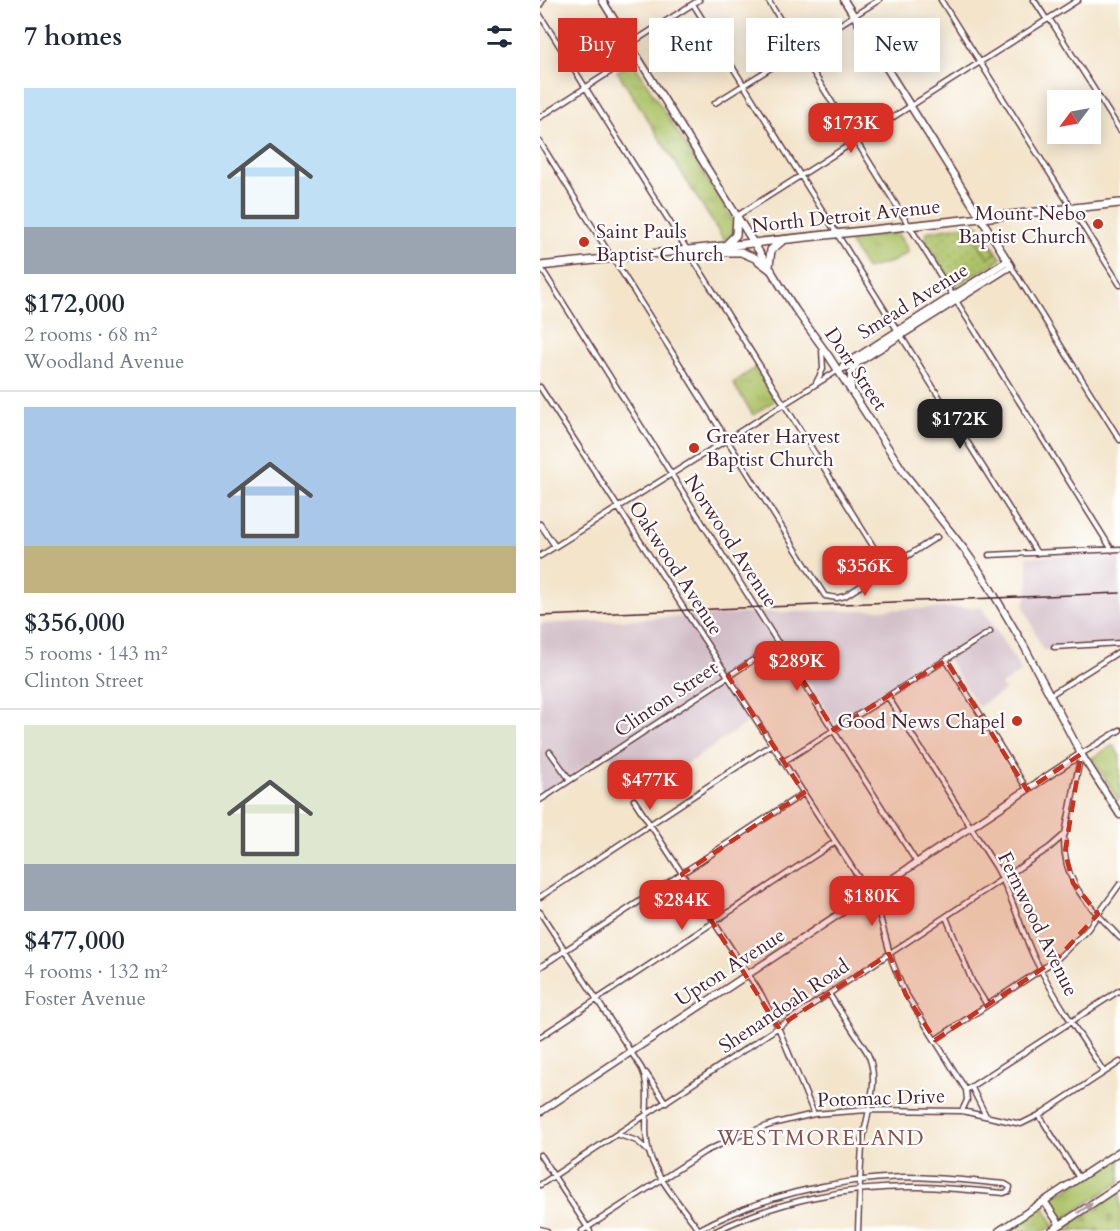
<!DOCTYPE html>
<meta charset="utf-8">
<style>
body{margin:0;font-family:Cardo,serif;background:#f6f6f7;color:#1f2937;height:100vh;display:flex;flex-direction:column;font-size:22px;white-space:nowrap}
*{box-sizing:border-box;margin:0}
p{font-size:20px;color:#747a83}
.icon{flex:none;width:33px;height:33px;fill:none;stroke:currentColor;stroke-width:2;stroke-linecap:round;stroke-linejoin:round}
.map{position:relative;flex:1;overflow:hidden}
.sheet{display:flex;flex-direction:column;background:#fff;width:540px}
.sheet>*{flex:none}
.banner{position:absolute;left:18px;top:18px;width:471px;height:54px;display:flex;gap:12px}
.needle{width:39px;rotate:238deg}
.fabs{position:absolute;left:507px;top:90px;display:grid;gap:12px}
.fabs a{display:grid;place-items:center;width:54px;height:54px;border-radius:0px;background:#fff;box-shadow:0 3px 15px #0003;font-size:30px}
.price{position:absolute;translate:-50% -51px;padding:0 14px;border-radius:12px;background:#d93025;color:#fff;font-size:20px;line-height:39px;filter:drop-shadow(0 2px 3px #0008)}
.price::after{content:'';position:absolute;left:50%;top:36px;width:18px;height:14px;margin-left:-9px;background:inherit;clip-path:polygon(0 0,100% 0,50% 100%)}
.price.selected{background:#222;color:#fff}
ul{padding:0;list-style:none}
li{display:grid;align-content:center;gap:12px;height:318px;padding:0 24px}
li+li{border-top:2px solid #e0e1e3}
li span{display:grid;place-items:center;height:186px;border-radius:0px;color:#555}
li>.icon{margin-inline-start:auto}
span .icon{width:108px;height:108px;fill:#fffc;stroke-width:1}
li b{font-size:26px}
h2{display:flex;justify-content:space-between;align-items:center;height:72px;padding:0 24px;font-size:26px}
.pill{padding:0 21px;border-radius:0px;background:#fff;box-shadow:0 3px 15px #0003;font-size:21px;line-height:54px}
.pill.selected{background:#d93025;color:#fff}
main{display:flex;flex:1;min-height:0}
.map>svg:first-child{display:block}
.industrial{fill:#d2bdc6}
.grass{fill:url(#grass-tufts);stroke:#7b7048;stroke-width:1.5}
.cemetery{fill:url(#cemetery-stones);stroke:#7b7048;stroke-width:1.5}
.park{fill:url(#park-dots);stroke:#7b7048;stroke-width:1.5}
.garden{fill:#acc266;stroke:#7b7048;stroke-width:1.5}
.lines{fill:none;stroke-linecap:round;stroke-linejoin:round}
.street-casing{stroke:#633d43;stroke-width:7}
.secondary-casing{stroke:#633d43;stroke-width:9}
.primary-casing{stroke:#633d43;stroke-width:10}
.street{stroke:#fff;stroke-width:4}
.secondary{stroke:#fff;stroke-width:6}
.primary{stroke:#fff;stroke-width:7}
.rail{stroke:#4a1f2b;stroke-width:1.5}
.oneway{fill:#ae9aa0}
.marked{fill:#c8321e;fill-opacity:0.2;stroke:#c8321e;stroke-width:4.5;stroke-dasharray:12 8;stroke-linejoin:round}
.poi-dot{fill:#c8321e;stroke:#fff;stroke-width:2}
.labels{text-anchor:middle;dominant-baseline:central;stroke-width:4.5;stroke-linejoin:round;paint-order:stroke}
.poi-label{font-size:20px;fill:#4a1f2b;stroke:#fff;text-anchor:end}
.street-label{font-size:20px;fill:#4a1f2b;stroke:#fff}
.neighbourhood-label{font-size:21px;letter-spacing:1.5px;fill:#89504d;stroke:#fff}
</style>
<main>
<section class="sheet">
<h2>7 homes<svg class="icon" aria-label="filters" viewBox="0 0 24 24"><path d="M4 7h16M4 17h16"/><circle cx="9" cy="7" r="2"/><circle cx="15" cy="17" r="2"/></svg></h2>
<ul>
<li><span style="background:linear-gradient(#bfe0f5 75%,#9aa5b1 0)"><svg class="icon" aria-label="home" viewBox="0 0 24 24"><path d="M3 11l9-7 9 7M6 9v11h12V9"/></svg></span><div><b>$172,000</b><p>2 rooms · 68 m²</p><p>Woodland Avenue</p></div></li>
<li><span style="background:linear-gradient(#a9c7e8 75%,#c2b280 0)"><svg class="icon" aria-label="home" viewBox="0 0 24 24"><path d="M3 11l9-7 9 7M6 9v11h12V9"/></svg></span><div><b>$356,000</b><p>5 rooms · 143 m²</p><p>Clinton Street</p></div></li>
<li><span style="background:linear-gradient(#dfe7d0 75%,#9aa5b1 0)"><svg class="icon" aria-label="home" viewBox="0 0 24 24"><path d="M3 11l9-7 9 7M6 9v11h12V9"/></svg></span><div><b>$477,000</b><p>4 rooms · 132 m²</p><p>Foster Avenue</p></div></li>
</ul>
</section>
<div class="map">
<svg width="580" height="1231" viewBox="0 0 580 1231">
<defs>
<pattern id="grass-tufts" width="24" height="20" patternUnits="userSpaceOnUse" patternTransform="scale(1.5)"><rect width="24" height="20" fill="#acc266"/><path d="M3 7l-1-3M5 7V3M7 7l1-3M15 17l-1-3M17 17v-4M19 17l1-3" fill="none" stroke="#96a659"/></pattern>
<pattern id="cemetery-stones" width="16" height="16" patternUnits="userSpaceOnUse" patternTransform="scale(1.5)"><rect width="16" height="16" fill="#acc266"/><path d="M2 7V4a2 2 0 0 1 4 0v3zM10 15v-3a2 2 0 0 1 4 0v3z" fill="#96a659"/></pattern>
<pattern id="park-dots" width="8" height="8" patternUnits="userSpaceOnUse" patternTransform="scale(1.5)"><rect width="8" height="8" fill="#acc266"/><path d="M2 2h.1M6 6h.1" fill="none" stroke="#96a659" stroke-width="1.8" stroke-linecap="round"/></pattern>
</defs>
<rect width="100%" height="100%" fill="#fff"/>
<filter id="ink" filterUnits="userSpaceOnUse"><feTurbulence type="fractalNoise" baseFrequency=".0167" numOctaves="2"/><feDisplacementMap in="SourceGraphic" scale="12" xChannelSelector="R" yChannelSelector="G"/><feConvolveMatrix kernelMatrix="1 2 1 2 8 2 1 2 1" color-interpolation-filters="sRGB"/></filter>
<filter id="wash" filterUnits="userSpaceOnUse"><feTurbulence type="fractalNoise" baseFrequency=".008" numOctaves="4" result="noise"/><feDisplacementMap in="SourceGraphic" scale="24" xChannelSelector="R" yChannelSelector="G"/><feGaussianBlur stdDeviation="1.35" result="paint"/><feColorMatrix in="noise" values="0 0 0 0 0 0 0 0 0 0 0 0 0 0 0 0 0 1.4 0 .05"/><feComposite in="paint" operator="in"/></filter>
<g filter="url(#wash)">
<rect width="100%" height="100%" fill="#f3e4ca"/>
<path class="industrial" d="M580,553V644L514,647L503,651L484,606L489,586L487,557Z
M441,607L482,671L461,685L465,690L438,707L406,657L295,725L240,637L183,675L211,720L98,798L67,751L0,796V624L214,613Z"/>
<path class="grass" d="M93,62L195,223C195,232 191,236 184,240L77,71Z
M357,233L369,251L352,262L326,269L307,238Z
M215,368L235,400L213,415L193,383Z
M573,745L580,756V799L578,800L552,758Z
M580,1154V1182L523,1219L521,1218L512,1205V1199Z
M500,1207L504,1208L514,1225L505,1231H464Z"/>
<path class="cemetery" d="M580,1192V1231H520Z"/>
<path class="park" d="M435,223L440,227L461,258L459,261L414,286L386,241L387,232Z"/>
<path class="garden" d="M445,236L456,253L448,258L437,241Z"/>
</g>
<g filter="url(#ink)">
<g class="lines">
<g class="street-casing">
<path id="street" d="M228,0L572,550
M401,0L580,285
M494,0L507,20
M153,4L497,553
M0,5L3,0
M0,15L348,570
M509,18L580,130
M90,44L159,0
M175,103L339,0
M0,117L96,55
M0,142L72,258
M197,216L538,0
M73,258L285,596L297,598L305,596L397,537
M0,266L377,863
M471,266L580,440
M276,383L283,369L282,350
M0,387L337,906L352,961L363,989L426,1090L427,1100L422,1111
M0,524L15,546
M449,555L580,549
M0,556L297,371
M514,647L580,643
M406,660L487,789
M510,695L580,651
M348,697L456,867C472,895 480,927 494,957C514,997 539,1034 564,1072
M10,752L30,780
M243,762L450,632
M0,800L239,643
M94,800L221,994L238,1027L274,1114
M524,835C522,885 549,904 580,938
M0,897L232,744
M0,912L102,1069C113,1095 101,1124 109,1152C116,1178 143,1208 159,1230
M406,917L432,981L447,1005
M0,967L264,793
M289,994L327,1052C342,1082 325,1115 322,1147C320,1175 319,1203 318,1231
M0,1037L295,842
M395,1040L517,959L547,930L580,884
M106,1073L126,1103
M432,1088L446,1116
M426,1090L580,990
M499,1115L539,1178
M79,1135L97,1141L108,1151
M0,1155L50,1231
M0,1185L509,848L525,834L541,754L580,730
M0,1229L7,1231
M42,1231L164,1152L201,1135L236,1123L274,1114L327,1110L422,1111L481,1124L499,1115L580,1062
M156,1231C218,1197 293,1179 364,1177C398,1177 431,1181 465,1184L470,1187L469,1191L464,1193C435,1191 406,1187 377,1187C310,1186 236,1201 176,1231"/>
</g>
<g class="secondary-casing">
<path id="secondary" d="M62,0L255,309L288,355L365,474L424,549L443,576L483,644L541,754L580,815
M303,366L467,261
M298,370L317,363L471,266L304,0
M311,390V373L317,363
M0,1112L541,754
M504,1201L520,1225
M459,1231L580,1151
M511,1231L580,1185"/>
</g>
<g class="primary-casing">
<path id="primary" d="M184,247L196,235L197,216
M163,252H201L215,258L231,270
M0,266L580,203
M229,266L231,250L242,241"/>
</g>
<use href="#street" class="street"/>
<use href="#secondary" class="secondary"/>
<use href="#primary" class="primary"/>
<path class="rail" d="M0,616L580,593"/>
</g>
<defs><path id="oneway-solid" d="M-6-.8H1V-3.2L6.5 0L1 3.2V.8H-6Z" transform="scale(1.5)"/></defs>
<use class="oneway" href="#oneway-solid" transform="translate(545 1208) rotate(-33)"/>
</g>
<path class="marked" d="M239,643L294,730L406,660L487,790L541,754L525,852L533,883L558,914L517,959L395,1040L366,995L349,954L238,1027L142,874L264,793L188,676Z"/>
<g class="poi-dot">
<circle cx="558" cy="224" r="6"/>
<circle cx="44" cy="242" r="6"/>
<circle cx="154" cy="448" r="6"/>
<circle cx="477" cy="721" r="6"/>
</g>
<g class="labels">
<g class="poi-label">
<text x="546" y="213">Mount Nebo<tspan x="546" dy="23">Baptist Church</tspan></text>
<text x="56" y="231" text-anchor="start">Saint Pauls<tspan x="56" dy="23">Baptist Church</tspan></text>
<text x="166" y="436" text-anchor="start">Greater Harvest<tspan x="166" dy="23">Baptist Church</tspan></text>
<text x="465" y="721">Good News Chapel</text>
</g>
<g class="street-label">
<text transform="translate(306 216) rotate(-6)">North Detroit Avenue</text>
<text transform="translate(373 301) rotate(-32)">Smead Avenue</text>
<text transform="translate(316 369) rotate(56)">Dorr Street</text>
<text transform="translate(191 541) rotate(57)">Norwood Avenue</text>
<text transform="translate(136 568) rotate(57)">Oakwood Avenue</text>
<text transform="translate(126 699) rotate(-34)">Clinton Street</text>
<text transform="translate(498 924) rotate(64)">Fernwood Avenue</text>
<text transform="translate(190 967) rotate(-33)">Upton Avenue</text>
<text transform="translate(244 1006) rotate(-34)">Shenandoah Road</text>
<text transform="translate(341 1098) rotate(-2)">Potomac Drive</text>
</g>
<g class="neighbourhood-label">
<text x="281" y="1138">WESTMORELAND</text>
</g>
</g>
</svg>
<div class="fabs">
<a><svg class="needle" viewBox="-14 -14 28 28"><path d="M0-13l5 13h-10z" fill="#e53935"/><path d="M0 13l5-13h-10z" fill="#747a83"/></svg></a>
</div>
<b class="price" style="left:311px;top:154px">$173K</b>
<b class="price selected" style="left:420px;top:450px">$172K</b>
<b class="price" style="left:325px;top:597px">$356K</b>
<b class="price" style="left:257px;top:692px">$289K</b>
<b class="price" style="left:110px;top:811px">$477K</b>
<b class="price" style="left:332px;top:927px">$180K</b>
<b class="price" style="left:142px;top:931px">$284K</b>
<div class="banner">
<a class="pill selected">Buy</a>
<a class="pill">Rent</a>
<a class="pill">Filters</a>
<a class="pill">New</a>
</div>
</div>
</main>
